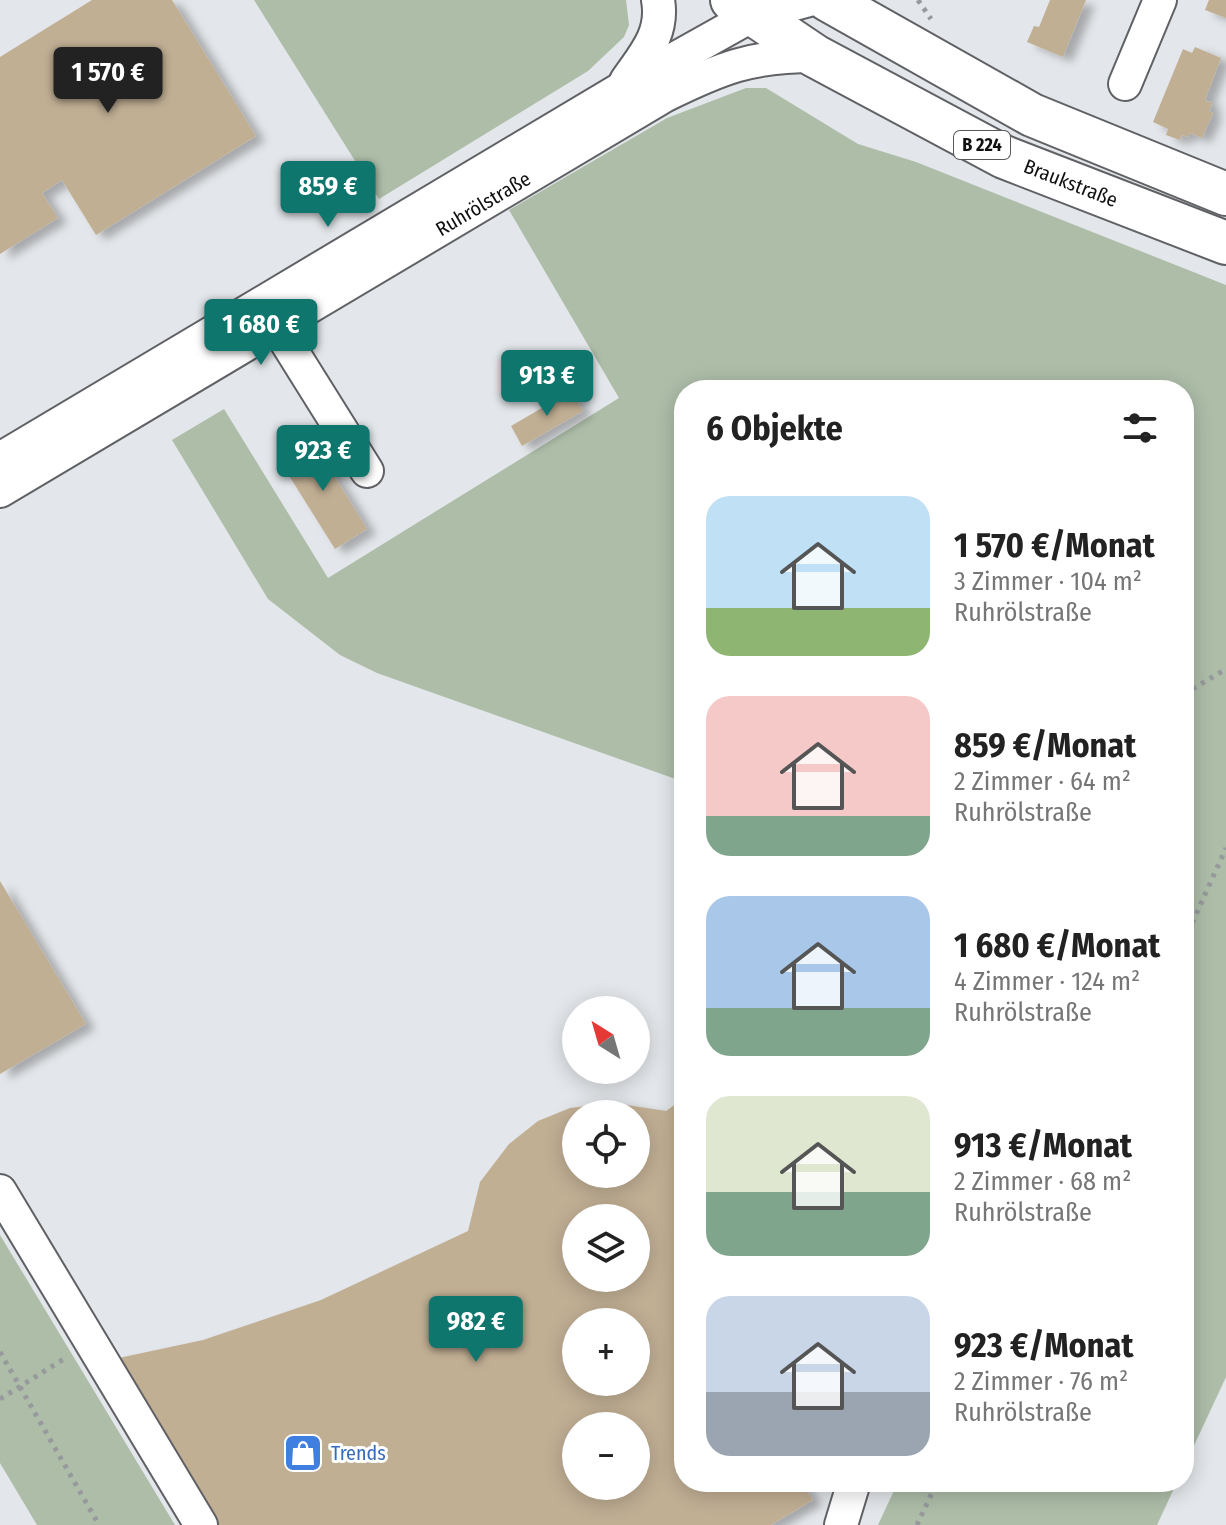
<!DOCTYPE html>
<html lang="de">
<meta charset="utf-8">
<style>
body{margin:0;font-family:"Fira Sans Condensed",sans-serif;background:#f6f6f6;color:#222;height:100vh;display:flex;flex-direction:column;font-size:30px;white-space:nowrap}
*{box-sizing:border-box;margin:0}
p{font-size:26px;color:#767676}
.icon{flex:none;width:44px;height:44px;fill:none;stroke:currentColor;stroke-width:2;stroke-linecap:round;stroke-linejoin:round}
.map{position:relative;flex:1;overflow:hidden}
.sheet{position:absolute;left:674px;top:380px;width:520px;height:1112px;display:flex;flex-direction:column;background:#fff;border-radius:32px;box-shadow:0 4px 20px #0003}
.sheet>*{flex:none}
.needle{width:52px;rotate:323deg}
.controls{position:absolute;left:562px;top:996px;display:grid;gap:16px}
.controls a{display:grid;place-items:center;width:88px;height:88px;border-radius:50%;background:#fff;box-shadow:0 4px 20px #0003;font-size:40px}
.price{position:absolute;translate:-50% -68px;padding:0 18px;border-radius:8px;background:#0f766e;color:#fff;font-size:26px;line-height:52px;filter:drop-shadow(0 2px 4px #0008)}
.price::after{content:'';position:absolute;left:50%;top:48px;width:24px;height:18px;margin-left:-12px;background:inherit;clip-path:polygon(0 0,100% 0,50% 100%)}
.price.active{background:#222;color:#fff}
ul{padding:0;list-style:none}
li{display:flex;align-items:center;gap:24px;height:200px;padding:0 32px}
li span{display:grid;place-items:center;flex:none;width:224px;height:160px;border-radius:24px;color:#555}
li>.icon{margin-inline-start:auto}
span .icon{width:96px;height:96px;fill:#fffc;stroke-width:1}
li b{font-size:34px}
h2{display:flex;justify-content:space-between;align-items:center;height:96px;padding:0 32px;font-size:34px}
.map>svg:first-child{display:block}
.green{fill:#adbda8}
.building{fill:#c1af94;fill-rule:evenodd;filter:url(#shadow)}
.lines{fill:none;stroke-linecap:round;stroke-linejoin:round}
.minor-casing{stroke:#5f6165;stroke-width:36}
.major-casing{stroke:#5f6165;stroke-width:46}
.path{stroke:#97999c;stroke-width:5;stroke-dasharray:4 6;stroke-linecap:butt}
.minor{stroke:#fff;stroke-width:32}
.major{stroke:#fff;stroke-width:42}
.labels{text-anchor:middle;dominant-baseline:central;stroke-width:6;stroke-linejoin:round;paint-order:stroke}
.shield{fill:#fff;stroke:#585859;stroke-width:2}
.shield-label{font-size:18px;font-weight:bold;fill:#101112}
.street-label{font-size:20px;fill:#101112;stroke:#fff}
.shop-label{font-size:20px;fill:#366cbe;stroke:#fff;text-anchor:start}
</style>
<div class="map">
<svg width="1226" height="1525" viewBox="0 0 1226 1525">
<defs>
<filter id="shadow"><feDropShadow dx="9" dy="5" stdDeviation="4" flood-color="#0004"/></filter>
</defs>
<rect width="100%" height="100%" fill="#e3e6ea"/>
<path class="green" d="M254,0H626L629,25L624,37L588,71L379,199Z
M746,88H766L858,144L916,162L1226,285V1377L1184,1467V870L1192,852L1184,838V390H684V782L377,673L340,655L268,599L172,440L224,409L328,578L619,398L509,210L667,118Z
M0,1235L175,1525H37L0,1463Z
M898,1482H1177L1157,1525H878Z"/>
<path class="building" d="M92,0H172L256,136L96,235L62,180L42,193L58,218L0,254V57Z
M1050,0H1086L1063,57L1027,42L1034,26L1039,27Z
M1209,0H1226V18L1205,10Z
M1195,47L1221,58L1205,100L1212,103L1209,111L1213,113L1202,138L1190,133L1188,137L1182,135L1180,140L1166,135L1168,129L1153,122L1183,49L1192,53Z
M571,391L583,411L522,446L511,426Z
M311,438L367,529L335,549L278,458Z
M0,881L86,1024L0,1074Z
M684,1098V1482H801L813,1500L771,1525H215L114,1359L203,1340L321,1300L468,1231L480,1182L509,1144L538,1121L570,1108L614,1103L666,1111ZM576,1114H636V1174H576ZM576,1218H636V1278H576ZM576,1322H636V1382H576ZM576,1426H636V1486H576Z"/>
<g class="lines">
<g class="minor-casing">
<g id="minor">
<path d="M626,81C644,55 664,34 658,0"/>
<path d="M1125,84L1160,0"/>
<path d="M265,308L367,471"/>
<path d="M0,459L619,90L753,15L809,0"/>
<path id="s1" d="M0,491L664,96C721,68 750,56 815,56"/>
<path d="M0,1191L201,1525"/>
<path d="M841,1525L854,1482"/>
</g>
</g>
<g class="major-casing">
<g id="major">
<path id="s2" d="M732,0L815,56L1004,157L1226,243"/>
<path d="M828,0L1032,115L1226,194"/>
</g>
</g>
<path class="path" d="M918,0L931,19
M1184,694L1226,669
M1184,941L1226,848
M0,1352L99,1525
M0,1399L67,1357
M917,1525L937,1482"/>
<use href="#minor" class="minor"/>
<use href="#major" class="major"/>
</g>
<defs>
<g id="shop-square" transform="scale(2)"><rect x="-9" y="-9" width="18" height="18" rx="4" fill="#3f7fe0" stroke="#fff"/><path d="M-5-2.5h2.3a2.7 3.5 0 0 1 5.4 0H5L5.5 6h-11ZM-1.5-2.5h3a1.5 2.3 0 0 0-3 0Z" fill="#fff"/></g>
</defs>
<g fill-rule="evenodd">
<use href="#shop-square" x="303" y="1453"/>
</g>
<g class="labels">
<rect class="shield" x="954" y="131" width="56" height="28" rx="6"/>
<g class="shield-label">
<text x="982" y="145">B 224</text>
</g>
<g class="street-label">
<text stroke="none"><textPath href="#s2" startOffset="386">Braukstraße</textPath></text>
<text stroke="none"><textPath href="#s1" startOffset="562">Ruhrölstraße</textPath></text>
</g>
<g class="shop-label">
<text x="331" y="1453">Trends</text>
</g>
</g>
</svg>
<div class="controls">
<a><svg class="needle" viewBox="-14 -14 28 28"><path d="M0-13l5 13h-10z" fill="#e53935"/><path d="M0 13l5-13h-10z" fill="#767676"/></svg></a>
<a><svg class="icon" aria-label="locate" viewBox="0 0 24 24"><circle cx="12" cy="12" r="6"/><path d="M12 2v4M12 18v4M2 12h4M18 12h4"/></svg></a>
<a><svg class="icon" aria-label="layers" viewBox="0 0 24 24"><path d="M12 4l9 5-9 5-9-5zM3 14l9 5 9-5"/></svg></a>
<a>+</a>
<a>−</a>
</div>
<b class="price active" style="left:108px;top:115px">1 570 €</b>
<b class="price" style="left:328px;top:229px">859 €</b>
<b class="price" style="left:261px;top:367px">1 680 €</b>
<b class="price" style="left:547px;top:418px">913 €</b>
<b class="price" style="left:323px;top:493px">923 €</b>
<b class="price" style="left:476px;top:1364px">982 €</b>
<section class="sheet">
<h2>6 Objekte<svg class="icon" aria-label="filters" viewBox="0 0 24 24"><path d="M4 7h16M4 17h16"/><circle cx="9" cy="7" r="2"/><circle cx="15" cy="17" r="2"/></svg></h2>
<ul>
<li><span style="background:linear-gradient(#bfe0f5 70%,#8fb573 0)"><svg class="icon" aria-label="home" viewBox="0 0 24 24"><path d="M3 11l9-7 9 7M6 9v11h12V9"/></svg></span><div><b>1 570 €/Monat</b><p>3 Zimmer · 104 m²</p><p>Ruhrölstraße</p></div></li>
<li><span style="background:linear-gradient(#f6c9c9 75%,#7fa58c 0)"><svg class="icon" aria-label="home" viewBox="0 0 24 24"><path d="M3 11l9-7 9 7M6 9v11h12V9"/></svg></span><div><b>859 €/Monat</b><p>2 Zimmer · 64 m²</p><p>Ruhrölstraße</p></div></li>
<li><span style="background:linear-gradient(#a9c7e8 70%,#7fa58c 0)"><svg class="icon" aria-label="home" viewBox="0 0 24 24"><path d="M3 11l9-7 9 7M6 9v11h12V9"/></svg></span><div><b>1 680 €/Monat</b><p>4 Zimmer · 124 m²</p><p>Ruhrölstraße</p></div></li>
<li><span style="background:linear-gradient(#dfe7d0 60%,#7fa58c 0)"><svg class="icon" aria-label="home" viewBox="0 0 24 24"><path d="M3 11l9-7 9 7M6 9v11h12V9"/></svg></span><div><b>913 €/Monat</b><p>2 Zimmer · 68 m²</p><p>Ruhrölstraße</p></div></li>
<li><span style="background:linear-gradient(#c9d6e8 60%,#9aa5b1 0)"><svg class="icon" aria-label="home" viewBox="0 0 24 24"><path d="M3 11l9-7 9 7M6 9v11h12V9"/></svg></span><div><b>923 €/Monat</b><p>2 Zimmer · 76 m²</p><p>Ruhrölstraße</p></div></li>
</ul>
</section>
</div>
